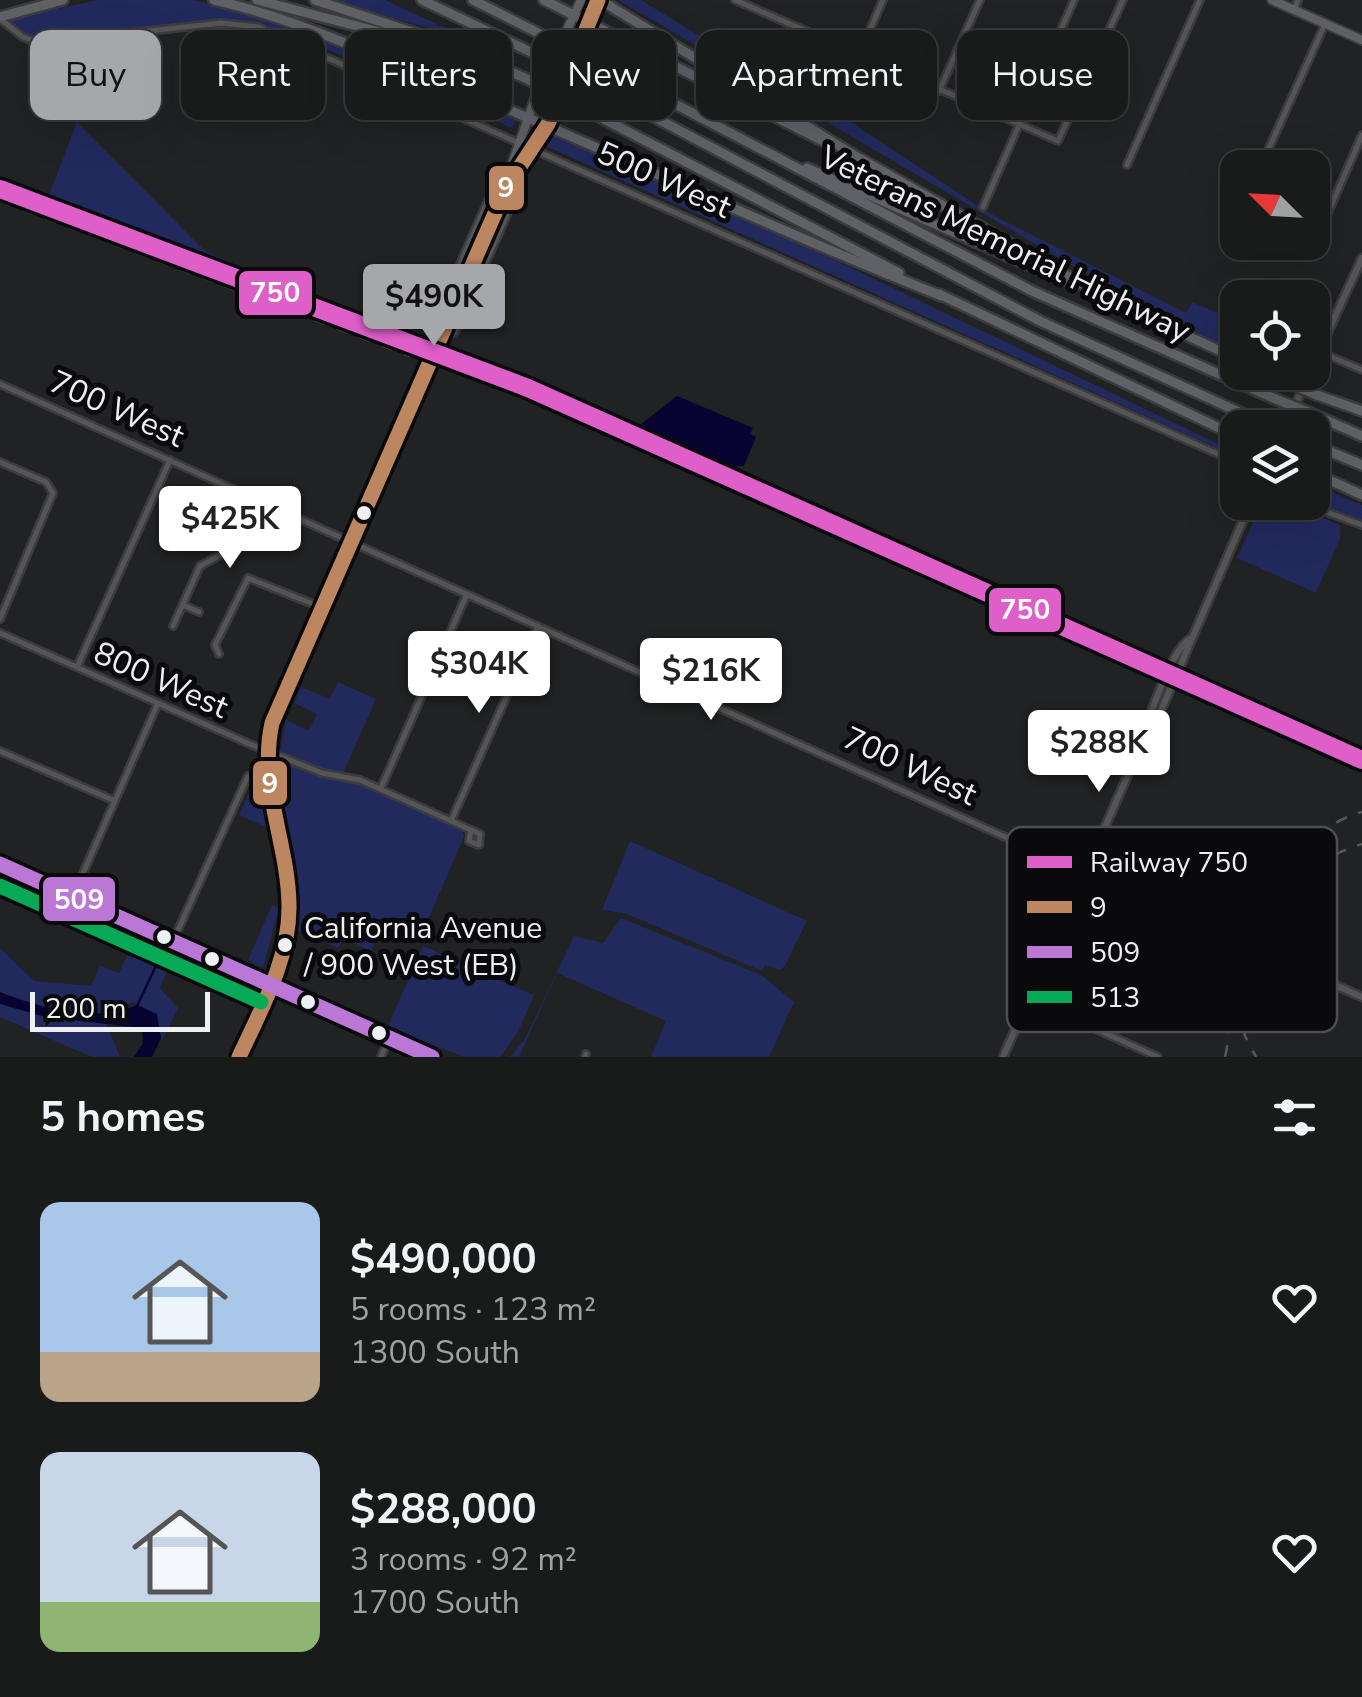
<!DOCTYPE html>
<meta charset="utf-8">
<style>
body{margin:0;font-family:"Nunito Sans",sans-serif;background:#262727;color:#f1f3f6;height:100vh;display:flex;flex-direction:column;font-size:38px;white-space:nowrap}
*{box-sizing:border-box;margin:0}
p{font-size:32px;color:#9fa1a2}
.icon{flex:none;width:55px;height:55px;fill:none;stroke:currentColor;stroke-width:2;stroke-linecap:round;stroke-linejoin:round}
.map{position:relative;height:1057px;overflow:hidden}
.details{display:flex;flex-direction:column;background:#191a1a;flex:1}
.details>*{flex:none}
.guide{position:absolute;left:30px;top:30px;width:1302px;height:90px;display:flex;gap:20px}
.needle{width:65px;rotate:294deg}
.controls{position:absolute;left:1220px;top:150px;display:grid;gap:20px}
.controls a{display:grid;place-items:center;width:110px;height:110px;border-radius:20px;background:#191a1a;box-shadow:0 10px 40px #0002,0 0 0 2px #373839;font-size:50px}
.scale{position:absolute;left:30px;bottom:25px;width:180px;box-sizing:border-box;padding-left:10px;border:5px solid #eeeff2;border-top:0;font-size:28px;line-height:35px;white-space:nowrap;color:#eeeff2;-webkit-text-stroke:8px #0a0a0c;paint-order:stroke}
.price{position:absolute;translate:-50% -85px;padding:0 22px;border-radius:10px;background:#fff;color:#222;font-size:32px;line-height:65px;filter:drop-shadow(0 2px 5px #0008)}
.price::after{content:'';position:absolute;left:50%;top:60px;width:30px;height:22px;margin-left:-15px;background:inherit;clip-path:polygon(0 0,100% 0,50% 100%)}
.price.active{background:#a6a7aa;color:#111}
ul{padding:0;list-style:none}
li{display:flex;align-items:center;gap:30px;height:250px;padding:0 40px}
li span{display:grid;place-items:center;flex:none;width:280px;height:200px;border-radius:20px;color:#555}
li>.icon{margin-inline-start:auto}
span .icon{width:120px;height:120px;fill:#fffc;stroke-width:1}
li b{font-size:42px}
h2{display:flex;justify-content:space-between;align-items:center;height:120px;padding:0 40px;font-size:42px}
.chip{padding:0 35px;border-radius:20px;background:#191a1a;box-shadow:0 10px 40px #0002,0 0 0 2px #373839;font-size:35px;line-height:90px}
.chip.active{background:#a6a7aa;color:#111}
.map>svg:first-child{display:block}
.green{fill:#22295d}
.water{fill:#080331}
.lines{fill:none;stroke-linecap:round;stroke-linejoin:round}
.stream{stroke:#080331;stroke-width:2.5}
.minor-casing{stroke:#3c3c3e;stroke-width:10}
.tertiary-casing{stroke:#3c3c3e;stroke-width:11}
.secondary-casing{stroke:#3c3c3e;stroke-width:12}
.motorway-casing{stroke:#3c3c3e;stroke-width:14}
.minor{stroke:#555557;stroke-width:5}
.tertiary{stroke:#555557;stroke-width:6}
.secondary{stroke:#5f6064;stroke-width:8}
.motorway{stroke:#5f6167;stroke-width:9}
.rail{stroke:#585859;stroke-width:2.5;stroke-dasharray:12 12;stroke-linecap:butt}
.secondary-bridge-casing{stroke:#3c3c3e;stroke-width:12;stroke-linecap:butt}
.motorway-bridge-casing{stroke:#3c3c3e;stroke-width:14;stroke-linecap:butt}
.secondary-bridge{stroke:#5f6064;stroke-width:8}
.motorway-bridge{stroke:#5f6167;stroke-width:9}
.bus-1-casing{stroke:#0a0a0c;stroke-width:22}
.bus-2-casing{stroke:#0a0a0c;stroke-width:22}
.bus-3-casing{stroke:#0a0a0c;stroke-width:22}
.bus-1{stroke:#bb8660;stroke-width:15}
.bus-2{stroke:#ba77d6;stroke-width:15}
.bus-3{stroke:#06aa56;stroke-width:15}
.rail-1-casing{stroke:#0a0a0c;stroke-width:25}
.rail-1{stroke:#df5fc9;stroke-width:18}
.bus-dot{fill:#eeeff2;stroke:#0a0a0c;stroke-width:4}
.labels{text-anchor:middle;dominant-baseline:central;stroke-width:10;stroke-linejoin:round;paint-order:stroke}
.bus-label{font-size:30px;fill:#eeeff2;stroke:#0a0a0c;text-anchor:start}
.street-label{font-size:32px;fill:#eeeff2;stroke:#0a0a0c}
.key{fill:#0a0a0c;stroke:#4e4f51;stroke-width:2.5}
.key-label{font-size:28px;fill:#eeeff2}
.line-badge{stroke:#0a0a0c;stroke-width:4}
.badge-label{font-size:28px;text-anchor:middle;font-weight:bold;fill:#fff}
</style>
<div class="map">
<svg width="1362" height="1057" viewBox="0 0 1362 1057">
<rect width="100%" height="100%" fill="#212223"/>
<path class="green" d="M98,0H190L220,5L277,22L517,120L511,128L453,100L257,22L215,19L52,39L25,34L7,20Z
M331,0H385L529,67L442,32Z
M618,0H641L823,111L826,106L989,213L1186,313L1192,302L1237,321V353L1102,283Z
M77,122L205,251L276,282L47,200Z
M550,135L820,253L1237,453V457L546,146Z
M1313,484L1362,505V521L1313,502Z
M1262,503H1287L1340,525V539L1316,593L1237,558Z
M338,682L376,699L343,773L324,770L280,751L286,720L309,731L317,714L294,703L301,687L330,699Z
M284,761L324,778L358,783L462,831L464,837L419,940L383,925L371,952L344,938L338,948L298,930V893L276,767Z
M258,784L266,827L239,815L250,791Z
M630,841L807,921L785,966L780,970L765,965L762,971L627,914L602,910Z
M272,905L279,908L263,968L248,960Z
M621,918L761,975L794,1002L769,1057H651L666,1021L557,973L519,1057H510L525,1039L574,936L603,943Z
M136,937L175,953L160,988L178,1008L162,1040L156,1018L134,1001L124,1008L112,1003L100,1008L120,1057H92L0,1017V948L34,981L91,986L100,966L119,973Z
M423,946L534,995L518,1032L500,1057H464L399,1032L397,1026L396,1030L388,1026Z"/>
<path class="water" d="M677,396L753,428L750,434L756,437L744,466L731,467L643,432L640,425Z
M0,992C38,1007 98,1024 137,1005L157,1014L161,1038L152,1057H134L143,1043L142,1028L45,1017L0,1004Z"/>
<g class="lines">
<path class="stream" d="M137,1006L162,953"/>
<g class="minor-casing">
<path id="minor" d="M735,0L1058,141L1123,0
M1294,10L1298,0
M0,19L23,37L41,43L221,23L258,27L1238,463
M859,55L883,0
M939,91L980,0
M1127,165L1200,0
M1260,168L1325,24
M507,174L497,180L434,323L437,331L446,335L455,332L518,190L517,176
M983,207L1074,0
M1310,254L1362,135
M1320,352L1362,370
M0,384L1085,873
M0,462L46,482L53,493L0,619
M1299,502L1362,525
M183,605L199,612
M173,626L200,566L226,552L251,497
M0,633L252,745L322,773L360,780L480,834L479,845L469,841L471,830
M219,654L215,645L248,578L323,608
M77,667L170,460
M0,751L115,801
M381,788L467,594
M451,821L538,626
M73,896L158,703
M173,941L248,776
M1029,999L1158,1057
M381,1057L389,1038
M585,1057L586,1054"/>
</g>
<g class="tertiary-casing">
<path id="tertiary" d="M1312,367L1362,258
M1285,428L1310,372
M1148,732L1153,729L1251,502
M1085,873L1362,997
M1003,1057L1147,732L1146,725C1154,706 1173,648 1190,639"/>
</g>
<g class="secondary-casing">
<path id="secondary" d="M1272,0L1362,40
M506,188C551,140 573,61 598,0
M493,219L535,98L581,0
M0,864L432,1057
M239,1057C260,1009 292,951 289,897C286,844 260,791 268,738L381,471"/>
</g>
<g class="motorway-casing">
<path id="motorway" d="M214,0C289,17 359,49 430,77C602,146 769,228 942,296
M257,0L479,58
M315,0L436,40
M422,0L537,55
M473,0L546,37
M544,0L825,142
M600,0L859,158L1110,300
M0,17L63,0
M478,57L527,79
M593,61L1032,291L1273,398
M584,80L1040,321L1274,428
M573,103L899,273
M807,168L1063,280
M939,294L1238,437
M1105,298L1238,359
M1266,372L1282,380
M1317,395L1362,411
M1308,412L1362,436
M1312,444L1362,465
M1312,472L1362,495"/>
</g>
<use href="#minor" class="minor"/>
<use href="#tertiary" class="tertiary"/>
<use href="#secondary" class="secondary"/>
<use href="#motorway" class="motorway"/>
<path class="rail" d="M0,201L410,356
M1271,892C1296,857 1318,824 1362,812
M1240,1005L1245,1036L1256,1057
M1225,1057C1230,1036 1229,1015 1235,994C1253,929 1294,864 1362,844"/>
<g class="secondary-bridge-casing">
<path id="secondary-bridge" d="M381,471L493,219"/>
</g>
<g class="motorway-bridge-casing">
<path id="motorway-bridge" d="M546,37L593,61
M537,55L584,80
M527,79L573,103
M1282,380L1317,395
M1273,398L1308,412"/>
</g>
<use href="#secondary-bridge" class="secondary-bridge"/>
<use href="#motorway-bridge" class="motorway-bridge"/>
<g class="bus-1-casing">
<path id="bus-1" d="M239,1057C261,1009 290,959 289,905C288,842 258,787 272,723L506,188L548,124L598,0"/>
</g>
<g class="bus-2-casing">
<path id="bus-2" d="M0,864L432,1057"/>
</g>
<g class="bus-3-casing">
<path id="bus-3" d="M0,886L261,1002"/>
</g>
<use href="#bus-1" class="bus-1"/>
<use href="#bus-2" class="bus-2"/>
<use href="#bus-3" class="bus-3"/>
<g class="rail-1-casing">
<path id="rail-1" d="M0,189L528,388L1362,760"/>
</g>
<use href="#rail-1" class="rail-1"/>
</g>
<g class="bus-dot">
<circle cx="364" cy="513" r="9"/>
<circle cx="164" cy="937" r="9"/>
<circle cx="285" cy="945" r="9"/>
<circle cx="212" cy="959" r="9"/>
<circle cx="308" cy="1002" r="9"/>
<circle cx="379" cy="1033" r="9"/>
</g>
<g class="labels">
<g class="bus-label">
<text x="304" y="928">California Avenue<tspan x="304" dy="37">/ 900 West (EB)</tspan></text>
</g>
<g class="street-label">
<text transform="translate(664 180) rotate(24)">500 West</text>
<text transform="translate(1005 244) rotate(26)">Veterans Memorial Highway</text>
<text transform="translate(117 409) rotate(24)">700 West</text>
<text transform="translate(161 680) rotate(24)">800 West</text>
<text transform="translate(910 766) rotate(25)">700 West</text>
</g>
</g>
<rect x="1007" y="827" width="330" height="205" rx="15" class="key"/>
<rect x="1027" y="856" width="45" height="12" fill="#df5fc9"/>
<rect x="1027" y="901" width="45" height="12" fill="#bb8660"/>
<rect x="1027" y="946" width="45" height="12" fill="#ba77d6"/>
<rect x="1027" y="991" width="45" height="12" fill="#06aa56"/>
<g class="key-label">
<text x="1090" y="872">Railway 750</text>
<text x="1090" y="917">9</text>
<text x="1090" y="962">509</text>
<text x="1090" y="1007">513</text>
</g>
<g class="line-badge">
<rect x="487" y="164" width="39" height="48" rx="10" fill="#bb8660"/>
<rect x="237" y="269" width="77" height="48" rx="10" fill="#df5fc9"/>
<rect x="987" y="586" width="76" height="48" rx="10" fill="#df5fc9"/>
<rect x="251" y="759" width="38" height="48" rx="10" fill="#bb8660"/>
<rect x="41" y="875" width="76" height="48" rx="10" fill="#ba77d6"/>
</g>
<g class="badge-label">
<text x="506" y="197">9</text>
<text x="275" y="302">750</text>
<text x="1025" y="619">750</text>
<text x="270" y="793">9</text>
<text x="79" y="909">509</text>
</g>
</svg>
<div class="controls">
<a><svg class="needle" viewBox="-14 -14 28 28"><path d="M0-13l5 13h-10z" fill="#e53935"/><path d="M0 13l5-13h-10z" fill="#9fa1a2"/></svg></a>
<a><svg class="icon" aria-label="locate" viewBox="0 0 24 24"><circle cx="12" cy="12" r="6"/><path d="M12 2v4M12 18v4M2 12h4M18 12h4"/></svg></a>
<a><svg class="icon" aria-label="layers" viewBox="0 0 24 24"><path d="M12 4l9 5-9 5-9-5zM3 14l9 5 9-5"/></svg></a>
</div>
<div class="scale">200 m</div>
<b class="price active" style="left:434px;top:349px">$490K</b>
<b class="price" style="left:230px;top:571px">$425K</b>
<b class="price" style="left:479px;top:716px">$304K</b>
<b class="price" style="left:711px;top:723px">$216K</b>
<b class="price" style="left:1099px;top:795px">$288K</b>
<div class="guide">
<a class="chip active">Buy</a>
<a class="chip">Rent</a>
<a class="chip">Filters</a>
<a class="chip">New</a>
<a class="chip">Apartment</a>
<a class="chip">House</a>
</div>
</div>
<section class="details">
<h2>5 homes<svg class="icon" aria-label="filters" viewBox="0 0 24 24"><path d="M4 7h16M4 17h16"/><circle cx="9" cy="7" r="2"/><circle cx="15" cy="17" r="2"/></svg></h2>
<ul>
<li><span style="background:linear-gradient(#a9c7e8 75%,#b9a48a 0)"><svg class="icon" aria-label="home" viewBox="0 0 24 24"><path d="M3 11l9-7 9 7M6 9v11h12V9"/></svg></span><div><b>$490,000</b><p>5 rooms · 123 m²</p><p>1300 South</p></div><svg class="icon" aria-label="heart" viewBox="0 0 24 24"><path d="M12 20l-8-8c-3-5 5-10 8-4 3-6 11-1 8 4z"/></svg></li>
<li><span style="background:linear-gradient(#c9d6e8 75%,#8fb573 0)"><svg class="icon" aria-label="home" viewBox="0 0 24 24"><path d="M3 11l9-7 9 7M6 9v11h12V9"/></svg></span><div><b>$288,000</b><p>3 rooms · 92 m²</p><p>1700 South</p></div><svg class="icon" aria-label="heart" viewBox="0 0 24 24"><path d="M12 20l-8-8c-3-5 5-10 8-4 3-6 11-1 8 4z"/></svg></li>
</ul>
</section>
